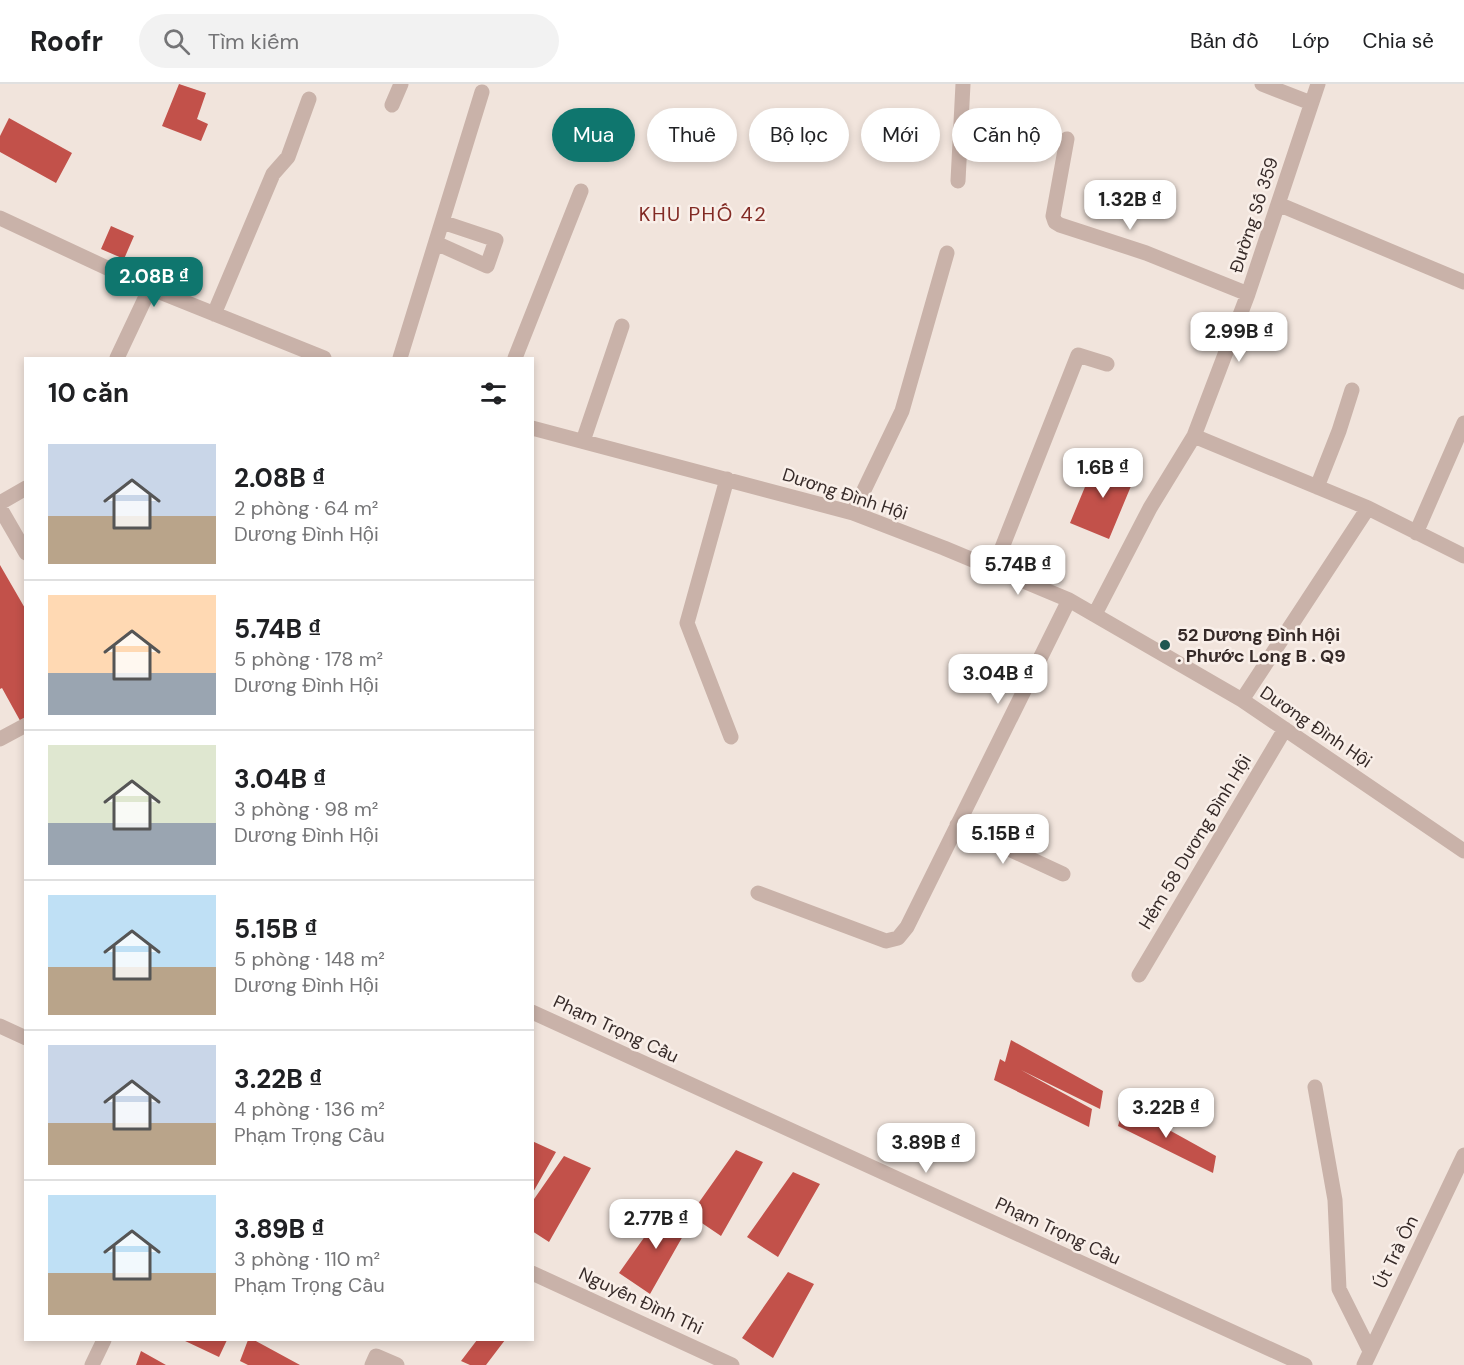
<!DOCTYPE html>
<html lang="vi">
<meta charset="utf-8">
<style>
body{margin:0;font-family:"DM Sans",sans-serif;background:#f2f2f2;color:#202124;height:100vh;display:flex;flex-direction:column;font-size:22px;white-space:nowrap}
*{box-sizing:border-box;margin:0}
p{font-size:20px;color:#757577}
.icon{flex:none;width:33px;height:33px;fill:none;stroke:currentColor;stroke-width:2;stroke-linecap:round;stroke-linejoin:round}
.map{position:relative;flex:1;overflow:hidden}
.sheet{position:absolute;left:24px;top:273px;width:510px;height:984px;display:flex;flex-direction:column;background:#fff;border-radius:0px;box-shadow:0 3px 9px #0003}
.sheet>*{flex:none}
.hud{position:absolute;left:552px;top:24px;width:570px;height:54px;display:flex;gap:12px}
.price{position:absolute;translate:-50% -51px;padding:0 14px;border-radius:12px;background:#fff;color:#222;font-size:20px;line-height:39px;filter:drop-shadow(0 2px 3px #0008)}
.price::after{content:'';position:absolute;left:50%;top:36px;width:18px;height:14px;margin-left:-9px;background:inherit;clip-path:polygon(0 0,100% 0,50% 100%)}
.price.current{background:#0f766e;color:#fff}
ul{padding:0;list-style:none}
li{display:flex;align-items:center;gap:18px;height:150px;padding:0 24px}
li+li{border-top:2px solid #e0e0e0}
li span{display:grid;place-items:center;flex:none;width:168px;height:120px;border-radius:0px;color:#555}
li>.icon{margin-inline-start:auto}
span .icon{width:72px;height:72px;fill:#fffc;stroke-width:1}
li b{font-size:26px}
h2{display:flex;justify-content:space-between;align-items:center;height:72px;padding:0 24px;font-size:26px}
.pill{padding:0 21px;border-radius:27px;background:#fff;box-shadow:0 3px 9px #0003;font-size:21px;line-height:54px}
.pill.current{background:#0f766e;color:#fff}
header{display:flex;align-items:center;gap:36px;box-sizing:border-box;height:84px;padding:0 30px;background:#fff;border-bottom:2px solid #e0e0e0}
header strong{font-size:28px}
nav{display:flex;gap:33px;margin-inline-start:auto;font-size:21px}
.search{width:420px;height:54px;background:#f2f2f2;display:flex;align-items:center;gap:15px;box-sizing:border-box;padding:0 21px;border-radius:33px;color:#757577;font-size:22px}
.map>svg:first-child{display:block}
.building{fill:#c2514a}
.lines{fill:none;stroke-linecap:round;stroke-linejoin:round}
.minor{stroke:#c9b2a9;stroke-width:15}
.poi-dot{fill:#1f5650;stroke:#f9efe9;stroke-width:2}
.labels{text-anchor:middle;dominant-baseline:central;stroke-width:5;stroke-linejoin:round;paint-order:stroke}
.street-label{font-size:18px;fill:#362a28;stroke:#f9efe9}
.poi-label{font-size:18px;font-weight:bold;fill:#362a28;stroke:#f9efe9;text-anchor:start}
.neighbourhood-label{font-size:20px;letter-spacing:1.5px;fill:#822a24;stroke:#f9efe9}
</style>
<header>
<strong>Roofr</strong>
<div class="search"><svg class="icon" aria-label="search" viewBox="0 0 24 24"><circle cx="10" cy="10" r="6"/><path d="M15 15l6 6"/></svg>Tìm kiếm</div>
<nav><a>Bản đồ</a><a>Lớp</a><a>Chia sẻ</a></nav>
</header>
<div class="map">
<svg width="1464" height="1281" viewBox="0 0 1464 1281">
<rect width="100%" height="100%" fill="#f1e4dc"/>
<path class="building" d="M179,0L206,9L197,35L208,40L201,57L162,42Z
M9,34L72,69L56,99L0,68V52Z
M111,142L134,152L124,175L101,165Z
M1097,374L1136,390L1109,455L1070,439Z
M0,481L26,526V640L23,642L2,604L0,605Z
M1011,956L1103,1007L1100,1025L1021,986L1092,1025L1089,1043L994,996L1000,975L1005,978Z
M1124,1021L1216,1072L1213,1089L1118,1042Z
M532,1057L556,1068L532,1110Z
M736,1066L763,1078L721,1152L690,1131Z
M564,1072L591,1084L549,1158L532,1147V1118Z
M793,1088L820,1100L778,1173L747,1153Z
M665,1124L692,1136L650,1210L619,1189Z
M788,1188L814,1200L773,1274L742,1254Z
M183,1256H227L219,1273Z
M248,1256H254L300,1281H248L240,1277Z
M477,1256H505L486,1281H470L461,1277Z
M141,1267L166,1281H136Z"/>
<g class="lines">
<path class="minor" d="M1262,0L1311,19
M392,21L401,0
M1067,55L1053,132L1055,138L1060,141L1146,169L1248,210
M958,97L963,0
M1278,120L1464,198
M0,134L150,204L324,274
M436,159L487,182L496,156L442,138
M214,230L273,90L288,73L309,15
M117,274L150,204
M400,274L482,8
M515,274L581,107
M532,344L853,429L944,464L1069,516L1242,616L1464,767
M1194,352L1368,424
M583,357L622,242
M727,395L687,539L731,653
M1317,403L1339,347L1352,306
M0,419L26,404
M0,424L26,469
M853,429L902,327L947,169
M1416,449L1464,339
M994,484L1078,271L1107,280
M1095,530L1150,424L1194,352L1248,210L1318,0
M1242,616L1368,424L1464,472
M0,655L26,641
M957,741L1063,790
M758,809L886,857L898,854L907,843L1069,516
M1139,891L1285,645
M532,928L1305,1281
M0,942L26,954
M1315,1003L1335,1116L1339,1205L1370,1267
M532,1189L732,1281
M92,1281L104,1256
M372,1281L376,1272L397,1281
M1364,1281L1464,1071"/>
</g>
<circle class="poi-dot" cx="1165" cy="561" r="6"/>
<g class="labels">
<g class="street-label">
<text transform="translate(1254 131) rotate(-72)">Đường Số 359</text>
<text transform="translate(845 410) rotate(18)">Dương Đình Hội</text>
<text transform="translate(1316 643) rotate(34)">Dương Đình Hội</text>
<text transform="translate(1195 758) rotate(-59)">Hẻm 58 Dương Đình Hội</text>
<text transform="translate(616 945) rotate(25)">Phạm Trọng Cầu</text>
<text transform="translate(1058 1147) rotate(25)">Phạm Trọng Cầu</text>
<text transform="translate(1396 1168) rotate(-64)">Út Trà Ôn</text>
<text transform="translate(641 1217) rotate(25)">Nguyễn Đình Thi</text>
</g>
<g class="poi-label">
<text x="1177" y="551">52 Dương Đình Hội<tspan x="1177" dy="21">. Phước Long B . Q9</tspan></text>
</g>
<g class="neighbourhood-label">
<text x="703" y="130">KHU PHỐ 42</text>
</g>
</g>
</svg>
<b class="price" style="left:1130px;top:147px">1.32B ₫</b>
<b class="price current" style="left:154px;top:224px">2.08B ₫</b>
<b class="price" style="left:1239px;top:279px">2.99B ₫</b>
<b class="price" style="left:1103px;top:415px">1.6B ₫</b>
<b class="price" style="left:1018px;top:512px">5.74B ₫</b>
<b class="price" style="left:998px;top:621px">3.04B ₫</b>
<b class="price" style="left:1003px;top:781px">5.15B ₫</b>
<b class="price" style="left:1166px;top:1055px">3.22B ₫</b>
<b class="price" style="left:926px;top:1090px">3.89B ₫</b>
<b class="price" style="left:656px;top:1166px">2.77B ₫</b>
<div class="hud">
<a class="pill current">Mua</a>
<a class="pill">Thuê</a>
<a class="pill">Bộ lọc</a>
<a class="pill">Mới</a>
<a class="pill">Căn hộ</a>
</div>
<section class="sheet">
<h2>10 căn<svg class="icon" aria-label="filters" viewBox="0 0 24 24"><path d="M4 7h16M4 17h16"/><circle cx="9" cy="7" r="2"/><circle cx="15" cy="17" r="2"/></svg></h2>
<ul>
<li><span style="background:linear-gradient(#c9d6e8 60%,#b9a48a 0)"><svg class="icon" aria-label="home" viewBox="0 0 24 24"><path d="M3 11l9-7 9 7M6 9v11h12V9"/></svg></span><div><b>2.08B ₫</b><p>2 phòng · 64 m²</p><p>Dương Đình Hội</p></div></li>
<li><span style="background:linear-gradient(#ffd9b3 65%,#9aa5b1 0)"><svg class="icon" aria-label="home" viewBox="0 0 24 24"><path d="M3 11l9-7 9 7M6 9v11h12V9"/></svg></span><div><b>5.74B ₫</b><p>5 phòng · 178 m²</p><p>Dương Đình Hội</p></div></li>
<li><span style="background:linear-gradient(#dfe7d0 65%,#9aa5b1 0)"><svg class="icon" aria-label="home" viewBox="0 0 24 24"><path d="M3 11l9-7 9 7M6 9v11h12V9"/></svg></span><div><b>3.04B ₫</b><p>3 phòng · 98 m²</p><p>Dương Đình Hội</p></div></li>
<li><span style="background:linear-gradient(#bfe0f5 60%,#b9a48a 0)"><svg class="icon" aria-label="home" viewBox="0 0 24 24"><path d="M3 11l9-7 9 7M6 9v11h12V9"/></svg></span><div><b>5.15B ₫</b><p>5 phòng · 148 m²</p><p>Dương Đình Hội</p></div></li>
<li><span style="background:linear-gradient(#c9d6e8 65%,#b9a48a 0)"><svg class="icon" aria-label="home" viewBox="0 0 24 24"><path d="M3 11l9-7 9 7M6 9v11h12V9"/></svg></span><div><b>3.22B ₫</b><p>4 phòng · 136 m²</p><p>Phạm Trọng Cầu</p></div></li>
<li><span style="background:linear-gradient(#bfe0f5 65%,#b9a48a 0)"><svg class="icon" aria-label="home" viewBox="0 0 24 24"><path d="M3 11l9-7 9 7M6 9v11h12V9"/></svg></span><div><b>3.89B ₫</b><p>3 phòng · 110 m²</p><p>Phạm Trọng Cầu</p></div></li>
</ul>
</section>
</div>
